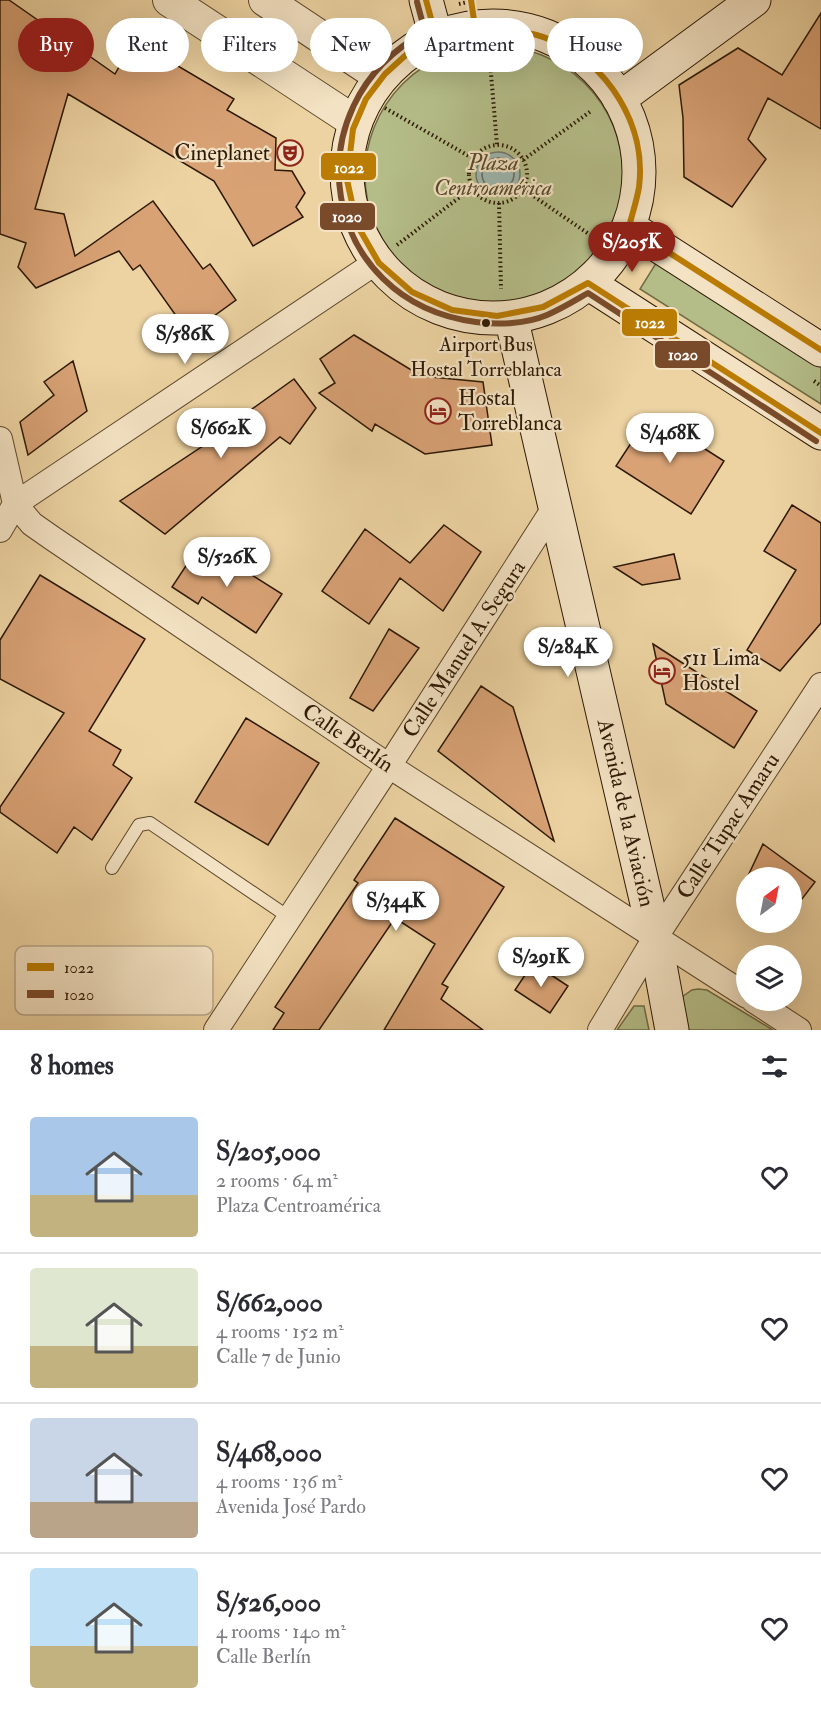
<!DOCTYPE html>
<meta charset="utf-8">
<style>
body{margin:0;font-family:"IM FELL Double Pica",serif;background:#f7f7f7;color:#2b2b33;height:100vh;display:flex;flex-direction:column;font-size:22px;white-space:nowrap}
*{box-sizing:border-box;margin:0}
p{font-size:20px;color:#7c7c81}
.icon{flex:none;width:33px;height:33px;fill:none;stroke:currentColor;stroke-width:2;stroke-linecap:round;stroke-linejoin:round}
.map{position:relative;height:1030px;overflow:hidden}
.drawer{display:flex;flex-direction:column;background:#fff;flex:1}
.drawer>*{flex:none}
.hud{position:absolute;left:18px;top:18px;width:786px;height:54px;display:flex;gap:12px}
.needle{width:39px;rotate:32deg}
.controls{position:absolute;left:736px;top:867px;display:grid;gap:12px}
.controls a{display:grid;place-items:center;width:66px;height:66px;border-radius:50%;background:#fff;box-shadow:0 6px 24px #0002;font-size:30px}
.price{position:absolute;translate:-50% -51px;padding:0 14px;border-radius:21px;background:#fff;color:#222;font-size:20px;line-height:39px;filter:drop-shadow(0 2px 3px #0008)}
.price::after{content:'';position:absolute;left:50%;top:36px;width:18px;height:14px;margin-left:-9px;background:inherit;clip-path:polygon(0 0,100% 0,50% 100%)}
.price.on{background:#8f2418;color:#fff}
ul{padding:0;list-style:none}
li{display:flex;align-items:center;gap:18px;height:150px;padding:0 30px}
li+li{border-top:2px solid #e1e1e2}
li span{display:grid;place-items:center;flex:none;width:168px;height:120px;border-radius:6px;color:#555}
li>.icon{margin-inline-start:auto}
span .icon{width:72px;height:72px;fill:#fffc;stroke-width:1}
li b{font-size:26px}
h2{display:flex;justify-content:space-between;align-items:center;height:72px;padding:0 30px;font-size:26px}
.pill{padding:0 21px;border-radius:27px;background:#fff;box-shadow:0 6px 24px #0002;font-size:21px;line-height:54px}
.pill.on{background:#8f2418;color:#fff}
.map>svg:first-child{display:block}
.green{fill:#b4bd88;stroke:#706b46;stroke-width:1.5}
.water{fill:#9cb6af;stroke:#70776b;stroke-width:1.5}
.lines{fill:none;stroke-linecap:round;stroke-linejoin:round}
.shore{stroke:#64685a;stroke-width:1.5}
.building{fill:#d8a275;stroke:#2d1905;stroke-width:1.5}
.service-casing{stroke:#5d482c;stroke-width:14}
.minor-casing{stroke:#5d482c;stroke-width:26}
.tertiary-casing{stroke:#5d482c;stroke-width:34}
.secondary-casing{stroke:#2d1905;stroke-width:35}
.path{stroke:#2d1905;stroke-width:4;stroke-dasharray:1.5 3;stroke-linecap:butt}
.service{stroke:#f3e2c3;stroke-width:12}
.minor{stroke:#f3e2c3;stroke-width:24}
.tertiary{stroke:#f3e2c3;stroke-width:32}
.secondary{stroke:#f3e2c3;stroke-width:33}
.bus-1-casing{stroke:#f3e2c3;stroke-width:10}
.bus-2-casing{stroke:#f3e2c3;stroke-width:10}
.bus-1{stroke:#ba7c02;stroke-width:6}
.bus-2{stroke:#7a4b2a;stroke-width:6}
.bus-dot{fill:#2d1905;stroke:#f3e2c3;stroke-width:2}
.labels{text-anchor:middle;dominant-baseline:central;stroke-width:4.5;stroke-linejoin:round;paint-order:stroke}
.bus-label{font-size:20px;fill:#2d1905;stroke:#f3e2c3}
.poi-label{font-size:22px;fill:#2d1905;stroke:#f3e2c3;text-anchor:start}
.park-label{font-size:22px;font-style:italic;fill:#564a2c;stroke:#f3e2c3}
.street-label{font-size:22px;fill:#2d1905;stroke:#f3e2c3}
.key{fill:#f3e2c3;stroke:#b8a68a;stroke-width:1.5}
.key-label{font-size:16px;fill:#2d1905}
.line-badge{stroke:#f3e2c3;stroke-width:2}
.badge-label{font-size:16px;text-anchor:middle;font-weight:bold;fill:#fff}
</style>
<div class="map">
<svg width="821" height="1030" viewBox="0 0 821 1030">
<rect width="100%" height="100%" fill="#edd3a2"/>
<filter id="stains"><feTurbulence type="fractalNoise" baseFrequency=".00333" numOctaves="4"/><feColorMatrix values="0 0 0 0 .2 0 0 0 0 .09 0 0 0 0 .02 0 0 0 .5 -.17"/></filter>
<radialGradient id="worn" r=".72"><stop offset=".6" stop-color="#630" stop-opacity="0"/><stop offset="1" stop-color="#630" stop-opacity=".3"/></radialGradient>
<path class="green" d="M365 175a129 129 0 1 1 258 0a129 129 0 1 1-258 0Z
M663,252L821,352V404L640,289Z
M698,989L707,990L773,1030H685L679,999L692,990Z
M634,1006H644L649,1030H617Z"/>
<path class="water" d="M476 174a22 22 0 1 1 44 0a22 22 0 1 1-44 0Z"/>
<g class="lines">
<path class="shore" d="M482 174a16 16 0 1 1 32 0a16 16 0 1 1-32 0Z"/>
</g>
<path class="building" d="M0,0H9L115,74L134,40L234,99L227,110L276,138L275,170L292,171L305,193L296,207L303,217L253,246L214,181L68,94L35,209L64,214L75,256L153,201L203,269L210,264L236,300L189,334L140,265L133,270L119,251L36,288L18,267L26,243L0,234Z
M821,13V129L768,98L748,139L766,159L732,207L684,177L683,118L679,85L738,48L782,75Z
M354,335L421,376L483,382L492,445L425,454L375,424L372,431L319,393L335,383L320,359Z
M73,361L87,411L28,455L20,422L54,395L44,382Z
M294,379L316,408L290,444L280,437L165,534L120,501L248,416L245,414Z
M650,414L724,461L691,514L616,466Z
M792,505L821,523V623L780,671L747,650L796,570L764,551Z
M444,525L481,552L443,611L400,578L369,624L322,591L365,529L410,563Z
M201,543L282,594L256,633L202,597L198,604L172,587Z
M674,554L680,579L642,585L614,567Z
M40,575L145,639L89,731L121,750L113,765L132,778L92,840L74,827L57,853L0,812V807L64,713L0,679V640Z
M389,629L419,648L373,711L350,698Z
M653,644L757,711L734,748L666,704Z
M481,686L513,707L554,841L438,751Z
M246,718L319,763L268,845L195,802Z
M395,818L504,887L442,984L448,987L441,999L483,1030H384L435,944L395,918L319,1030H273L284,1013L275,1007L358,883L354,880Z
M763,844L815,882L795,908L792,906V878H747Z
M533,963L568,986L550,1013L515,990Z"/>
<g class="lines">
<g class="service-casing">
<path id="service" d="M112,868L139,825L150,823L290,918"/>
</g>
<g class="minor-casing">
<path id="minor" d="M0,439L15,504L32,524L52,538L389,766L747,996
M0,530L15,504L378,261
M753,1000L799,1030
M216,1030L389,766L554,508
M600,1030L655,938L821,685"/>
</g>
<g class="tertiary-casing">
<path id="tertiary" d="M169,0L355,122
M265,0L381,77"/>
</g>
<g class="secondary-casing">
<path id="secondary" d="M426,0L436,37
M347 172a146 146 0 1 1 292 0a146 146 0 1 1-292 0Z
M619,99L754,0
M629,227L821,350
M588,283L821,433
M511,317L655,938L672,1030"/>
</g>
<path class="path" d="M459,4L476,0
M487,26L497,145
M385,108L474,159
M469 174a29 29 0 1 1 58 0a29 29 0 1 1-58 0Z
M523,160L591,111
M523,189L599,241
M499,203L501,289
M397,245L473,187
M814,381L821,386"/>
<use href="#service" class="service"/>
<use href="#minor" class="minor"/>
<use href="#tertiary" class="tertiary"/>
<use href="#secondary" class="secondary"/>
<g class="bus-1-casing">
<path id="bus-1" d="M426,0L436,37L408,53L385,74L366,99L353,129L347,180L357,225L379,263L412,292L452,310L497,316L543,307L588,283L821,433
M471,0L475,27C501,29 527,30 551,40C608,63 647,126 639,187C637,200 632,214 629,227L821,350"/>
</g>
<g class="bus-2-casing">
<path id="bus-2" d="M417,2L425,32C289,106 320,302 476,322C498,325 526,324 547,315C561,309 574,301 588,293L816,441"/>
</g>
<use href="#bus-1" class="bus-1"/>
<use href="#bus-2" class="bus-2"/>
</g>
<defs>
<g id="theatre-ring" transform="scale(1.35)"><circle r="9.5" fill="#f3e2c3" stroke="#8f2418" stroke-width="1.5"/><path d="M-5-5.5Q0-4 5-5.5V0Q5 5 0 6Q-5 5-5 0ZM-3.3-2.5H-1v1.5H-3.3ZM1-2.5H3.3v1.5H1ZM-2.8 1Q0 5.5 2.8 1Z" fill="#8f2418"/></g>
<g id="hotel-ring" transform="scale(1.35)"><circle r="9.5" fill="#f3e2c3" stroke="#8f2418" stroke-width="1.5"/><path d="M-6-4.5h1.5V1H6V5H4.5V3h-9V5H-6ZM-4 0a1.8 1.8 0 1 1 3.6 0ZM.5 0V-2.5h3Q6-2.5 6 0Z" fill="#8f2418"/></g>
</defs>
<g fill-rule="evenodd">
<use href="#theatre-ring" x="290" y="153"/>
<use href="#hotel-ring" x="438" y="411"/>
<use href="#hotel-ring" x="662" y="671"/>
</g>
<circle class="bus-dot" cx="486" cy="323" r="5"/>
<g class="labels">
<g class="bus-label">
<text x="486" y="344">Airport Bus<tspan x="486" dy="25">Hostal Torreblanca</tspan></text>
</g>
<g class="poi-label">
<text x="270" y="153" text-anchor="end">Cineplanet</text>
<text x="458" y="398">Hostal<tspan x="458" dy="25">Torreblanca</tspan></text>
<text x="682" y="658">511 Lima<tspan x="682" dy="25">Hostel</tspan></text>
</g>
<g class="park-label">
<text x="493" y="163">Plaza<tspan x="493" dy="25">Centroamérica</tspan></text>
</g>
<g class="street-label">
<text transform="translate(464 649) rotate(-57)">Calle Manuel A. Segura</text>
<text transform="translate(348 738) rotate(34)">Calle Berlín</text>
<text transform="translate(626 813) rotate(77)">Avenida de la Aviación</text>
<text transform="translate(728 826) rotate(-57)">Calle Tupac Amaru</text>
</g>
</g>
<rect x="15" y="946" width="198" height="69" rx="9" class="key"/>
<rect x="27" y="963" width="27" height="8" fill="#ba7c02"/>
<rect x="27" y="990" width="27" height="8" fill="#7a4b2a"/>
<g class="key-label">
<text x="64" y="973">1022</text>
<text x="64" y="1000">1020</text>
</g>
<g class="line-badge">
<rect x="320" y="152" width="57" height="29" rx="6" fill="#ba7c02"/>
<rect x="319" y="202" width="57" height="29" rx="6" fill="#7a4b2a"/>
<rect x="621" y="308" width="57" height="29" rx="6" fill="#ba7c02"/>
<rect x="654" y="340" width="57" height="29" rx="6" fill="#7a4b2a"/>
</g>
<g class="badge-label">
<text x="349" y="173">1022</text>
<text x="347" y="222">1020</text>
<text x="650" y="328">1022</text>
<text x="683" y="360">1020</text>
</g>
<rect width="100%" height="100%" filter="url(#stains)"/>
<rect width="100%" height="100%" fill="url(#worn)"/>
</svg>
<div class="controls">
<a><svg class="needle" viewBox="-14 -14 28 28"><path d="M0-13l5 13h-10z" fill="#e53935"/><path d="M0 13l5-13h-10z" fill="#7c7c81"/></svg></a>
<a><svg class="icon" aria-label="layers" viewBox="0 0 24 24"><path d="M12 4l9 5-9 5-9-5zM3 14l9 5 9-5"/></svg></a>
</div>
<b class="price on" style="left:632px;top:273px">S/205K</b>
<b class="price" style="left:185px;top:365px">S/586K</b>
<b class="price" style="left:221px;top:459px">S/662K</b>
<b class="price" style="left:670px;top:464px">S/468K</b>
<b class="price" style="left:227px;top:588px">S/526K</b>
<b class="price" style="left:568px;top:678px">S/284K</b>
<b class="price" style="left:396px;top:932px">S/344K</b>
<b class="price" style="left:541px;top:988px">S/291K</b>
<div class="hud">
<a class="pill on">Buy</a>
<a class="pill">Rent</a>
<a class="pill">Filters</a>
<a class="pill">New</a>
<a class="pill">Apartment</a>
<a class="pill">House</a>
</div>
</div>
<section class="drawer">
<h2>8 homes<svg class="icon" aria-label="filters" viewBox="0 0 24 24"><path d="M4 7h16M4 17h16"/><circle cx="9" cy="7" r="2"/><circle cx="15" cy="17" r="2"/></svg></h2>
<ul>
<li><span style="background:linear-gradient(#a9c7e8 65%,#c2b280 0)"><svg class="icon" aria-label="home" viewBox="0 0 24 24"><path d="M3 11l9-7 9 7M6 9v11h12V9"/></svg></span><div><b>S/205,000</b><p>2 rooms · 64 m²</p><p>Plaza Centroamérica</p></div><svg class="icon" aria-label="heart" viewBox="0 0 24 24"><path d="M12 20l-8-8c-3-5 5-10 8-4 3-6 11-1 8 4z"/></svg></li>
<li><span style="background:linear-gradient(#dfe7d0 65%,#c2b280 0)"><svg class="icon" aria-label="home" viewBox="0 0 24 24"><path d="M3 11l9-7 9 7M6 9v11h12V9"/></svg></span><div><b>S/662,000</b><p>4 rooms · 152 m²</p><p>Calle 7 de Junio</p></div><svg class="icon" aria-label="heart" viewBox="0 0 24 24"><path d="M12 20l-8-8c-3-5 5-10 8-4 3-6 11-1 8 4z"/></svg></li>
<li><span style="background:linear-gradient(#c9d6e8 70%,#b9a48a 0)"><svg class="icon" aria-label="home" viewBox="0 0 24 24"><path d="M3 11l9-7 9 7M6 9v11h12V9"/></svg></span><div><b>S/468,000</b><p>4 rooms · 136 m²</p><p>Avenida José Pardo</p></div><svg class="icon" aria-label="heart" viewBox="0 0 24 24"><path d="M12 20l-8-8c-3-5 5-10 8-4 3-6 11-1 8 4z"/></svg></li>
<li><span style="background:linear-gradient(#bfe0f5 65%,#c2b280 0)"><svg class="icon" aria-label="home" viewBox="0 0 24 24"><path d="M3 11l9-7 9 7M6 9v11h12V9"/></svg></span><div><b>S/526,000</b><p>4 rooms · 140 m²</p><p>Calle Berlín</p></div><svg class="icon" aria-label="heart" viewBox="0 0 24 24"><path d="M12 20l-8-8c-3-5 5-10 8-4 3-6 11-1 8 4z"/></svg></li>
</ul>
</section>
